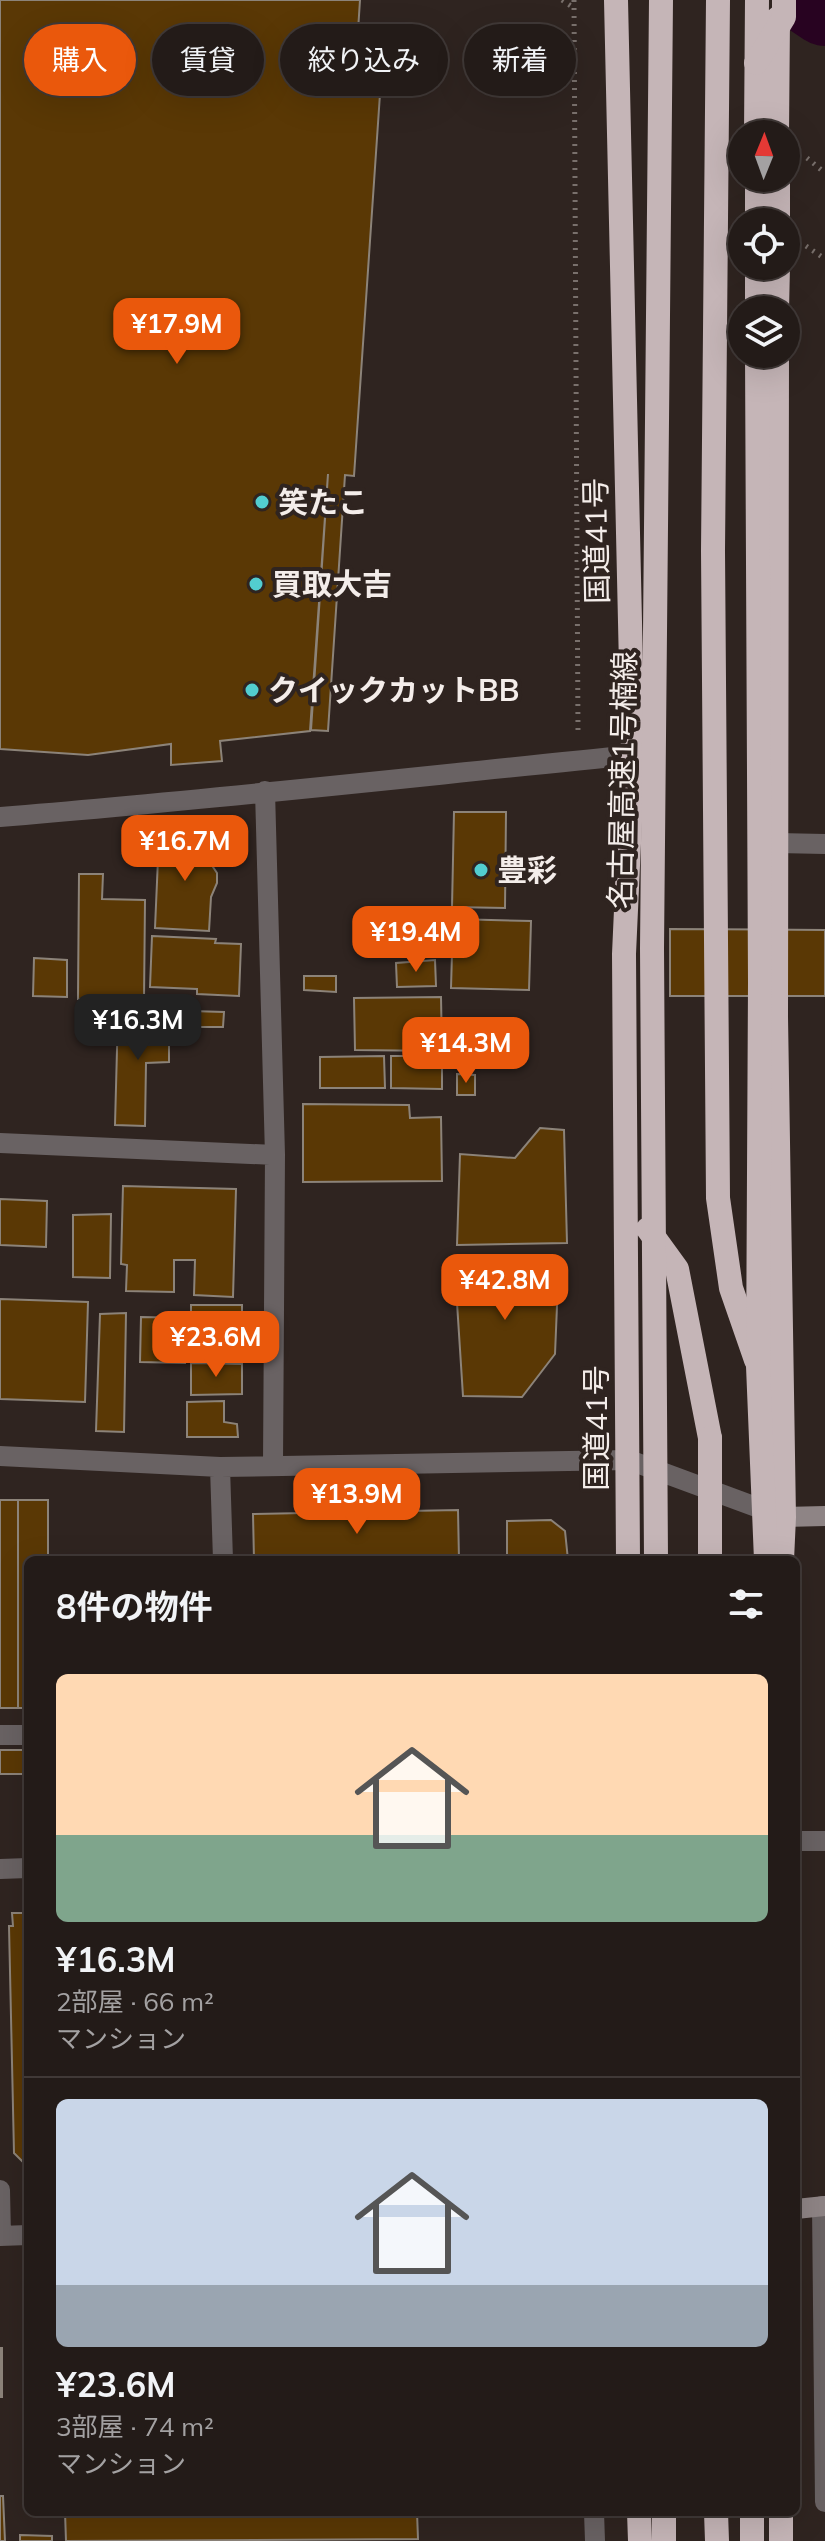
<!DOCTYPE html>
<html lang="ja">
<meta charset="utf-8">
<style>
body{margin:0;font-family:Mulish,"Noto Sans JP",sans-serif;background:#2b2421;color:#f1f3f6;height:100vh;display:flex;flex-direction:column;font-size:30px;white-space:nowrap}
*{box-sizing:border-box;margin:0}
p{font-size:26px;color:#a3a1a2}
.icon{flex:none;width:44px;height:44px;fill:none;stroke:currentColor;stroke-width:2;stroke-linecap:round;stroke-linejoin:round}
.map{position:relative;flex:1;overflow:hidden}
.panel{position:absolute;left:24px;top:1556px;width:776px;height:960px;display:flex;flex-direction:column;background:#231b18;border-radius:12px;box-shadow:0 8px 32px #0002,0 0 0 2px #403937}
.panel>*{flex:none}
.banner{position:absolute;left:24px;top:24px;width:778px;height:72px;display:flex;gap:16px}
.needle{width:52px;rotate:1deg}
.tools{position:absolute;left:728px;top:120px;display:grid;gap:16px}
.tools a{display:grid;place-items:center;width:72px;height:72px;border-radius:50%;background:#231b18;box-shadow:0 8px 32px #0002,0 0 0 2px #403937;font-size:40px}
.price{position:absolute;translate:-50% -68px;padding:0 18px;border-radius:16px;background:#ea580c;color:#fff;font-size:26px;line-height:52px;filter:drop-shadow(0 2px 4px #0008)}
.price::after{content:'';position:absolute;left:50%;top:48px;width:24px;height:18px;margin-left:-12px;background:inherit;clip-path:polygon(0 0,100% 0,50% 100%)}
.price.selected{background:#222;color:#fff}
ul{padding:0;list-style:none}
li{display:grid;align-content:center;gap:16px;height:424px;padding:0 32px}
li+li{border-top:2px solid #403937}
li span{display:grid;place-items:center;height:248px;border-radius:12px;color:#555}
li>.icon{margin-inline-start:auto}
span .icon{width:144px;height:144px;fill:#fffc;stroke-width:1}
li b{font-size:34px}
h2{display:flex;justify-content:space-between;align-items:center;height:96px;padding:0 32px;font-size:34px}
.tag{padding:0 28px;border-radius:36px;background:#231b18;box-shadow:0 8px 32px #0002,0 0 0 2px #403937;font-size:28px;line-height:72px}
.tag.selected{background:#ea580c;color:#fff}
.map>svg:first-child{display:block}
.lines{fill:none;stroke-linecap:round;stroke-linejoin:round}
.river{stroke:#280321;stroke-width:76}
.building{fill:#5a3805;stroke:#8c8379;stroke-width:2}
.path{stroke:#79706c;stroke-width:5;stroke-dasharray:2 6;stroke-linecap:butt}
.street{stroke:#696263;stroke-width:20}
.secondary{stroke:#8e8485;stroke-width:20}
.highway{stroke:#c5b5b7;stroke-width:24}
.highway-bridge{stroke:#c5b5b7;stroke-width:24}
.poi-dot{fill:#52cdd0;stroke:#2f2420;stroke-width:3}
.labels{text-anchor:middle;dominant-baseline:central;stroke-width:8;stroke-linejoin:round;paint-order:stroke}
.poi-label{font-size:30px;font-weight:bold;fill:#f4edea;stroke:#2f2420;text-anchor:start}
.street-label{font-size:30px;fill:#f4edea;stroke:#2f2420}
</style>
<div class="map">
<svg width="825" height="2541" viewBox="0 0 825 2541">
<rect width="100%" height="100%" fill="#2f2420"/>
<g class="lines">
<path class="river" d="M813,0L825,8"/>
</g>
<path class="building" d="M0,0H360L354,92L380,94L354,476L345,475L328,731L311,730L328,474L310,731L220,741L222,761L171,765V744L88,755L0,749Z
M454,812H506L505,908L452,907Z
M159,836L214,839L213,867L217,873V883L211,897L209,931L155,928Z
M79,874H103L102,899L145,900L144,1000L78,999Z
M453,919L531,921L529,990L451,988Z
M670,929L825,930V996H670Z
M152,936L216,939L215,943L241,944L239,996L197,994V989L150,987Z
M34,958L67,960V997L33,996Z
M435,960L436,986L397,987L396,963Z
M304,976H336V992L304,990Z
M441,997L442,1051L355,1050L354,998Z
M191,1011L224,1012L223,1027H191Z
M118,1012L169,1014V1062L146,1063L145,1126L115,1125Z
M384,1056L385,1088H320V1057Z
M391,1056H442V1089L391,1088Z
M457,1074L475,1075V1095H457Z
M303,1104L409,1105L410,1118L441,1117L442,1181L303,1182Z
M540,1128L564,1130L567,1243L457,1245L460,1154L515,1158Z
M123,1186L236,1189L233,1297L194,1295L195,1260H174V1292L126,1291L127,1265L121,1264Z
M0,1199L47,1201L46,1247L0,1245Z
M111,1214L110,1278L73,1277V1215Z
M454,1256L559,1258L555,1354L522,1397L463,1396Z
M0,1299L88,1302L85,1402L0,1399Z
M191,1305H242V1349L222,1348L221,1360H191Z
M126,1313L124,1432L96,1431L100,1314Z
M141,1317L186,1318L185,1363L140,1362Z
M191,1363L242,1364V1394L191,1395Z
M224,1401V1422L237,1424L238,1437H187V1402Z
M0,1500H18V1708H0Z
M18,1500H48V1560H28V1708H18Z
M458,1510L459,1560H254L253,1514Z
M551,1520L565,1531L568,1560H507V1521Z
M0,1750H28L27,1774H0Z
M12,1913H28V2167L14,2153L9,1926H13Z
M0,2348H2V2397H0Z
M0,2496H3L5,2541H0Z
M65,2512H417L418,2539L66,2541Z
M20,2535L52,2536V2541H20Z"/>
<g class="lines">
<path class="path" d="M562,0L574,8
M574,0L578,731
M807,158L825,173
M806,246L825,259"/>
<path class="street" d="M265,791L275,1155L273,1464
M0,817C211,800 422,776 633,755
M777,843L825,844
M0,1143L275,1155
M0,1456L220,1467L629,1460L778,1515
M220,1467L223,1560
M0,1735H28
M796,1841H825
M0,1869L28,1868
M0,2190L1,2236
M822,2206L825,2502
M0,2236L28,2235
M594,2512L595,2541"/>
<path class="secondary" d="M784,1517L825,1516
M796,2209L825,2206"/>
<path class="highway" d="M616,0L633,755L624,954L628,1560
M718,0L713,551L718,1198L731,1288L756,1360
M756,134L757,0
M777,134L778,18
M757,178V222
M778,178V222
M757,266V310
M777,310L778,266
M777,354L776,1017L784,1517L782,1560
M648,1229L677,1269L710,1438
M639,2512L640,2541
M664,2512V2541
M716,2512L717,2541
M781,2512V2541
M752,2541V2512"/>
<path class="highway-bridge" d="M756,63L784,17V0
M757,354L760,982L758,1366L766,1560
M710,1438V1560
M656,1560L652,948L661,0"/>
</g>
<g class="poi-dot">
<circle cx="262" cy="502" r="8"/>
<circle cx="256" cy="584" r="8"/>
<circle cx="252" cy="690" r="8"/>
<circle cx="481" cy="870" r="8"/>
</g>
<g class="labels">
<g class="poi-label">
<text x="278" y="502">笑たこ</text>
<text x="272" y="584">買取大吉</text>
<text x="268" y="690">クイックカットBB</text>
<text x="497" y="870">豊彩</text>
</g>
<g class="street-label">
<text transform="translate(596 541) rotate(-91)">国道41号</text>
<text transform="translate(622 780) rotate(-89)">名古屋高速1号楠線</text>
<text transform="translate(596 1428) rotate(-90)">国道41号</text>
</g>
</g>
</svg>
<div class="tools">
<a><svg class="needle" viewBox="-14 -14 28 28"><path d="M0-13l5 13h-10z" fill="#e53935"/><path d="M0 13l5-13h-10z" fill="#a3a1a2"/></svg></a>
<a><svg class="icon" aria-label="locate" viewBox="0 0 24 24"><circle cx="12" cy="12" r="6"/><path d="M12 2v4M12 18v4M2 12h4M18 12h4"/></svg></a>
<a><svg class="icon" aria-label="layers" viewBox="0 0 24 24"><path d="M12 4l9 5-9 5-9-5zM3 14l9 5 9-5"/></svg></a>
</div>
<b class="price" style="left:177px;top:366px">¥17.9M</b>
<b class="price" style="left:185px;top:883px">¥16.7M</b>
<b class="price" style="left:416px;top:974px">¥19.4M</b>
<b class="price selected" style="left:138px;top:1062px">¥16.3M</b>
<b class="price" style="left:466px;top:1085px">¥14.3M</b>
<b class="price" style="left:505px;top:1322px">¥42.8M</b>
<b class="price" style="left:216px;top:1379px">¥23.6M</b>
<b class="price" style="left:357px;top:1536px">¥13.9M</b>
<div class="banner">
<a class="tag selected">購入</a>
<a class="tag">賃貸</a>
<a class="tag">絞り込み</a>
<a class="tag">新着</a>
</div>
<section class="panel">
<h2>8件の物件<svg class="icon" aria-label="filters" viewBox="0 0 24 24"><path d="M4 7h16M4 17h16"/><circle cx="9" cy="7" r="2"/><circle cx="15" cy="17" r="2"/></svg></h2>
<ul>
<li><span style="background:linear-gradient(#ffd9b3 65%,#7fa58c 0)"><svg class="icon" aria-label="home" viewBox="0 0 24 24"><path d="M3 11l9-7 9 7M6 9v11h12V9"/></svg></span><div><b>¥16.3M</b><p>2部屋 · 66 m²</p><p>マンション</p></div></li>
<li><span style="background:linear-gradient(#c9d6e8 75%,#9aa5b1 0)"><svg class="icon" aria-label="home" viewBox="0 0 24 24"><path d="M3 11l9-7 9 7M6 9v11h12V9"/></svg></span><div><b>¥23.6M</b><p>3部屋 · 74 m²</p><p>マンション</p></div></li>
</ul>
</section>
</div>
